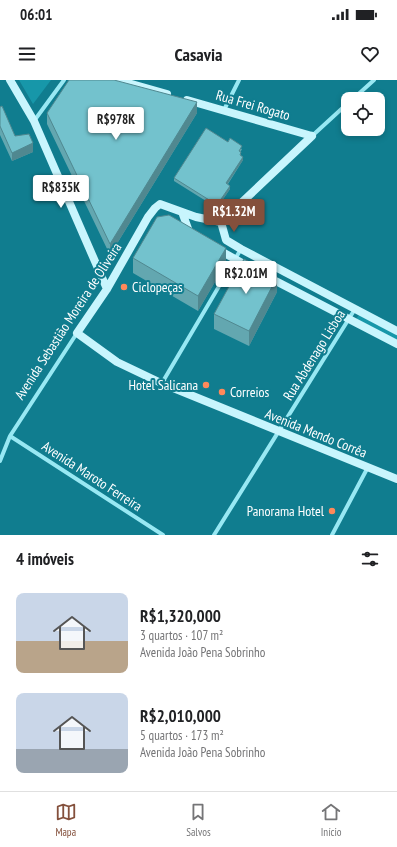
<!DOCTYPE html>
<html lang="pt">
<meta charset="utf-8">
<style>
body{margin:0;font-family:"PT Sans Narrow",sans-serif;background:#f6f6f6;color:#202124;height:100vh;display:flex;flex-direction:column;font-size:15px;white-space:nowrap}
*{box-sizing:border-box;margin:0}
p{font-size:13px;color:#757577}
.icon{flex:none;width:22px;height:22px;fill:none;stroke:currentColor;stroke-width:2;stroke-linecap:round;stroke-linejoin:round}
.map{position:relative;height:455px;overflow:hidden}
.side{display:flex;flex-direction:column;background:#fff;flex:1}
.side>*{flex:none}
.fabs{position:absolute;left:341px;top:12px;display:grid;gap:8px}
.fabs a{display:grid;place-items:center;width:44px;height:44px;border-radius:8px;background:#fff;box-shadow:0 2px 6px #0003;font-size:20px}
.price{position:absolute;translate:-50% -34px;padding:0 9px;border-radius:4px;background:#fff;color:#222;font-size:13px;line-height:26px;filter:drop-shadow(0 1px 2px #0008)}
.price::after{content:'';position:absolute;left:50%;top:24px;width:12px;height:9px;margin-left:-6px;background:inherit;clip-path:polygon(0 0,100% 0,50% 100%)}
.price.active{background:#84503c;color:#fff}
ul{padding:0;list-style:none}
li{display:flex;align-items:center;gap:12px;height:100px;padding:0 16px}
li span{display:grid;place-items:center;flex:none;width:112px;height:80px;border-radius:8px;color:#555}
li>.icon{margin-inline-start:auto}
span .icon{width:48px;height:48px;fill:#fffc;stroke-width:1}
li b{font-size:17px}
h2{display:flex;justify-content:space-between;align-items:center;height:48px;padding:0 16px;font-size:17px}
.status{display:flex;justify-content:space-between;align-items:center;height:28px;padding:0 20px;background:#fff;direction:ltr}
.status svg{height:11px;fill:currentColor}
header{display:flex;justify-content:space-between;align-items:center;height:52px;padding:0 16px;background:#fff;font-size:18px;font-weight:700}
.tabs{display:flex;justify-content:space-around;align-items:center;height:56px;border-top:1px solid #e0e0e0;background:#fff;font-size:11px;color:#757577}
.tabs a{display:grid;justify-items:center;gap:2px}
.tabs .active{color:#84503c}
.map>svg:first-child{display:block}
.green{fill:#1797a9}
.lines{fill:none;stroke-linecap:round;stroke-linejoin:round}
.street{stroke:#98e8f3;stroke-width:4}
.secondary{stroke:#c8f5fd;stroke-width:8}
.wall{fill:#63a7b0}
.shaded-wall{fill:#508890}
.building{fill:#73c2cd;stroke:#508890}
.poi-dot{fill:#ff895a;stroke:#107d8f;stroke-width:1.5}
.labels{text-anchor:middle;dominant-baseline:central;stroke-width:4;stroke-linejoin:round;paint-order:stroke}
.street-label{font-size:14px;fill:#fff;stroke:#107d8f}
.poi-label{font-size:14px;fill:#fff;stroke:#107d8f;text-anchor:start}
</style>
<div class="status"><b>06:01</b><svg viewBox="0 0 49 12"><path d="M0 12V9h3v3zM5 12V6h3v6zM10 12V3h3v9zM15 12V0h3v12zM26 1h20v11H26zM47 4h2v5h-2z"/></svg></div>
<header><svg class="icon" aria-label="menu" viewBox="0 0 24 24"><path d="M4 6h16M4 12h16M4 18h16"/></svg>Casavia<svg class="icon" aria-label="heart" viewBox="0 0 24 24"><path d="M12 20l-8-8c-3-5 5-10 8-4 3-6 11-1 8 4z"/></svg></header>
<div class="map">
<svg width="397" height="455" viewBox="0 0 397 455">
<rect width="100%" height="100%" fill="#107d8f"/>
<path class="green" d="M19,0H51L33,24Z
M359,235L397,255V260L356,239Z"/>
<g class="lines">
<path class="street" d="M353,19L374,0
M224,30L239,0
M34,41L64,0
M312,56L348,23
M162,303L241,169
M10,356L163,455
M0,381L10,356L77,253
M214,455L355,229
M332,455L368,387"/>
<path class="secondary" d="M10,0L34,41L107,209
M117,0L167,14
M187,20L312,56
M182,132L190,154
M221,142L196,137L160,124L155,128L148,137L107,209L77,253L117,282L161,303L397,399
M221,142L226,160L241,169L397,251
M221,142L312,56
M217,169L251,188
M268,197L397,264"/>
</g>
<path class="wall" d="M0,27L15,56L33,72L12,81L0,55Z
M47,33H197L110,175L47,44Z
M228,62L242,69L241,71V76L243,80L228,104L230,109L219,125L216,123L214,126L174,101V98Z
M133,178L226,183L198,231L133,193Z
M277,212L249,266L214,249V234Z"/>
<path class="shaded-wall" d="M197,22V33L110,175V164Z
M33,63V72L12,81V73Z
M243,77V80L226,106V103Z
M230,106V109L219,125V122Z
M216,120V123L214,126V123Z
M226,168V183L198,231V216Z
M277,197V212L249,266V251Z"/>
<path class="building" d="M69,0H114L197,22L110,164L47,33Z
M2,26L15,56L29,54L33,63L12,73L0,46V27Z
M206,48L228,62L230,58L242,66L239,71L241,72L240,75L243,77L226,103L230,106L219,122L216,120L214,123L174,98Z
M169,135L226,168L198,216L133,178L157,137Z
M244,179L277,197L249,251L214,234Z"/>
<g class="poi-dot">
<circle cx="124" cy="207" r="4"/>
<circle cx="206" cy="305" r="4"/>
<circle cx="222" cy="312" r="4"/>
<circle cx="332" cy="431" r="4"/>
</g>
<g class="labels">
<g class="street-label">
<text transform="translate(253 25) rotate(16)">Rua Frei Rogato</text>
<text transform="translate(68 241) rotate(-57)">Avenida Sebastião Moreira de Oliveira</text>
<text transform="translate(314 275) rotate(-58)">Rua Abdenago Lisboa</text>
<text transform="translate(316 353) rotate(22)">Avenida Mendo Corrêa</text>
<text transform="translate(92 396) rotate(33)">Avenida Maroto Ferreira</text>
</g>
<g class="poi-label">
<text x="132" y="207">Ciclopeças</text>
<text x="198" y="305" text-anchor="end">Hotel Salicana</text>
<text x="230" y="312">Correios</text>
<text x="324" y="431" text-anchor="end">Panorama Hotel</text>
</g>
</g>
</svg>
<div class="fabs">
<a><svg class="icon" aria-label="locate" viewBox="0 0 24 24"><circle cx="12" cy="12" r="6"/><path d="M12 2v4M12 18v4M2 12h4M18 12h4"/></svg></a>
</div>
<b class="price" style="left:116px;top:61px">R$978K</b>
<b class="price" style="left:61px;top:129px">R$835K</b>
<b class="price active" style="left:234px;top:153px">R$1.32M</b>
<b class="price" style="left:246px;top:215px">R$2.01M</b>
</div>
<section class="side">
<h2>4 imóveis<svg class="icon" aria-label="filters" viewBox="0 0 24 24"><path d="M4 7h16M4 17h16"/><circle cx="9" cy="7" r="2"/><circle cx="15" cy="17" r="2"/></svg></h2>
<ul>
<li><span style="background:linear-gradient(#c9d6e8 60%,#b9a48a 0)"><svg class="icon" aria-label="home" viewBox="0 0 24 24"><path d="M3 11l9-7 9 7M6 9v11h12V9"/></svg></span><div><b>R$1,320,000</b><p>3 quartos · 107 m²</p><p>Avenida João Pena Sobrinho</p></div></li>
<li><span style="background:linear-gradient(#c9d6e8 70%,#9aa5b1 0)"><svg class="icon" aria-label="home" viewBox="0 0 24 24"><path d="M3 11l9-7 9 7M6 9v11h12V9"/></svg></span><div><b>R$2,010,000</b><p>5 quartos · 173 m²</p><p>Avenida João Pena Sobrinho</p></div></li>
</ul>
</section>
<nav class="tabs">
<a class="active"><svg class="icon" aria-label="map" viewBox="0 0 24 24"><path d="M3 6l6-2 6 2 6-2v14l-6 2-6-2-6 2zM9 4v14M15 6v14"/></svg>Mapa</a>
<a><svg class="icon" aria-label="saved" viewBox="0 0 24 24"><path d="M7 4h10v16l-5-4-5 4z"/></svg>Salvos</a>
<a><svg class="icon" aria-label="home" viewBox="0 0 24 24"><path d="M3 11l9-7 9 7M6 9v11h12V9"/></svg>Início</a>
</nav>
